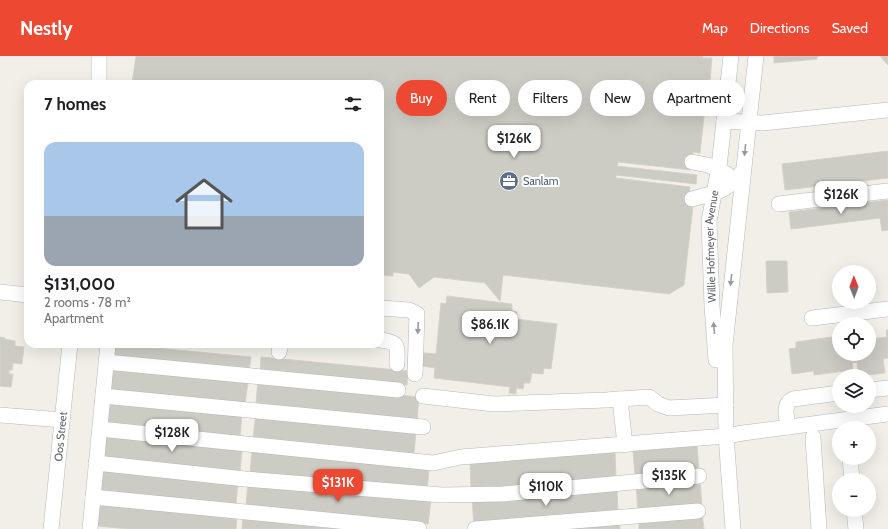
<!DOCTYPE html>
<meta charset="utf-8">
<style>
body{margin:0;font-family:Cabin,sans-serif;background:#f6f6f6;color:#202124;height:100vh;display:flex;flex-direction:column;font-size:15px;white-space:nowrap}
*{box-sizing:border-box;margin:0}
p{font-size:13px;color:#757577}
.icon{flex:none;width:22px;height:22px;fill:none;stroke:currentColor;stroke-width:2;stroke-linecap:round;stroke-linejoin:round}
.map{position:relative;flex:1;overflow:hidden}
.details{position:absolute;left:24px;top:24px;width:360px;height:268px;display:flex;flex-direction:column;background:#fff;border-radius:12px;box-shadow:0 4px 16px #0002}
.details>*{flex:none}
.guide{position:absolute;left:396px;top:24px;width:380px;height:36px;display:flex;gap:8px}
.needle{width:26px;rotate:359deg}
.buttons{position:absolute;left:832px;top:209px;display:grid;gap:8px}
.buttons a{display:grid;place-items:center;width:44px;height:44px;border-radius:50%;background:#fff;box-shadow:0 4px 16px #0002;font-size:20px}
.price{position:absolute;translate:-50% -34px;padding:0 9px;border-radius:8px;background:#fff;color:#222;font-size:13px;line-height:26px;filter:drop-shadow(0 1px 2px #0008)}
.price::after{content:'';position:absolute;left:50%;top:24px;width:12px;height:9px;margin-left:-6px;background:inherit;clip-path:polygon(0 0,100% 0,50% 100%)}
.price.selected{background:#ed4832;color:#fff}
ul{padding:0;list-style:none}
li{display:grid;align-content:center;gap:8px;height:212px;padding:0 20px}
li span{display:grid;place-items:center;height:124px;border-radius:12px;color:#555}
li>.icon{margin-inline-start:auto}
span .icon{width:72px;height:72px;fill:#fffc;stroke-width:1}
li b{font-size:17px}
h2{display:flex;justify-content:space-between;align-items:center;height:48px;padding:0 20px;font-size:17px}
.pill{padding:0 14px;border-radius:18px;background:#fff;box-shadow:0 4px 16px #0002;font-size:14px;line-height:36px}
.pill.selected{background:#ed4832;color:#fff}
header{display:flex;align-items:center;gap:24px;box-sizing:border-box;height:56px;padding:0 20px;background:#ed4832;color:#fff}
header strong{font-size:19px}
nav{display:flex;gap:22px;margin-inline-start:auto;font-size:14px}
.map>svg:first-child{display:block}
.building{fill:#cccbc4;stroke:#d6d2c6}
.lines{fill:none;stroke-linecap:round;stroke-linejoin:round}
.minor-casing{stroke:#b5b8bc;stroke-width:16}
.minor{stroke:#fff;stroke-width:15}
.oneway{fill:#979a9d}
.labels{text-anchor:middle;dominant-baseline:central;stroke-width:4;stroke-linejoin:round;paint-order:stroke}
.service-label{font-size:11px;fill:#4e5e75;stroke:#fff;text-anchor:start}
.street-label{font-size:11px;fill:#5f6368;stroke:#fff}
</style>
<header>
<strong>Nestly</strong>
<nav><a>Map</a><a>Directions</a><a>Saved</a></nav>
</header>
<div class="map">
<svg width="888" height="473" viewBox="0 0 888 473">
<rect width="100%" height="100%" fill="#f1efe8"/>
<path class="building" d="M136,0H703L702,2H712L710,24L708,23L700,97L693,96L691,114L618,106L617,110L697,119L696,128L616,119V122L690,131L688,149L693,150L684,229L669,238L503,219L500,245L485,227L434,221L419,232L409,218L393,216V220L380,219V28H132Z
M774,0H820L817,1V3L774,7Z
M880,0H888V9Z
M888,95V122L785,134L782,108Z
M888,144V174L882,175L880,162L791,173L789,156Z
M766,205H787L788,236L767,237Z
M447,240L512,248V255L517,256L516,263L557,268L551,313L544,312L543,318L532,317L530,327H524L523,333L516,332V338L509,337L510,331L434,322L435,312L422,310L424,297L436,298L441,247L446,248Z
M886,274H888V302L883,303L885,317L868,319V320H861L860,317H858L857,306L852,307L853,314L814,319V315L792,318L789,293L796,292V286L839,280V298H869V283L887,281Z
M0,281L5,282V283L15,285V290L24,291L22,308L13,307L12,314H9V318H13L11,331L0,330Z
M114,288L251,301L249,315L112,302Z
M261,301L408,315L407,329L260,316Z
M110,312L248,326L245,348L108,335Z
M258,325L419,341L417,364L256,347Z
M105,344L242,358L240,380L103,367Z
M256,358L416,375L414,397L253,381Z
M105,379L242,393L240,415L102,402Z
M697,390L699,414L635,420L633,395Z
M252,395L429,413L427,436L250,418Z
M615,396L616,423L471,433L470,407Z
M101,411L238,425L236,448L98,434Z
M700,425L702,450L638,456L636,430Z
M248,426L431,445L428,468L246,449Z
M617,432L618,459L474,469L472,443Z
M99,447L237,461L236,473H129L97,470Z
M702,458L704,473H639V463Z
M243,459L378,473H242Z
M619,464L620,473H512Z"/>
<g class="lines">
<g class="minor-casing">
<g id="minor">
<path d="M99,28V0"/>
<path d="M724,65L763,67L888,54"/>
<path d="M692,106L708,109L727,118"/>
<path d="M692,143C717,136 725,137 743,115"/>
<path d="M779,148L888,135"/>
<path d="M0,236L28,239"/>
<path d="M380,252L409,254L417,258L415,318"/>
<path d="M812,262L888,253"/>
<path d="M380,284C400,286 397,290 397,308"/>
<path d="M279,296L281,288"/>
<path id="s1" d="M716,304L712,250L709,165L719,111L731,0"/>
<path d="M106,306L398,334"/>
<path d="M869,334L888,332"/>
<path d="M103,340L423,371"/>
<path d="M423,340L494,348L606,344L649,341L658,348L669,352L726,349"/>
<path d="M620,343L625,389"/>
<path d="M0,359L62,364"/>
<path d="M788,371C787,361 782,348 793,343L839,337"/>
<path d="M100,373L433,407L461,401L726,380L743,377L888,358"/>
<path d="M813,381L819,473"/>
<path d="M850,402L852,424"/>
<path d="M96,407L245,423L442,439L503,438L699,420"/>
<path d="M93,441L419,473"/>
<path d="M854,454L856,473"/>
<path id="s2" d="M51,473L70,288"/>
<path d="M90,473L108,288"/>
<path d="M475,473L698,455"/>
<path d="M733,473L726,380L725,289L756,0"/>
</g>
</g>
<use href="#minor" class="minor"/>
</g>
<defs><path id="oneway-solid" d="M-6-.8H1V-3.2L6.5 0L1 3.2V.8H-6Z"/></defs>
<g class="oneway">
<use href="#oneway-solid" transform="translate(745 94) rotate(96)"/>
<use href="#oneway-solid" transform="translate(731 224) rotate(96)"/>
<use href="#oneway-solid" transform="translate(418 272) rotate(93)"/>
<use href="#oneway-solid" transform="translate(714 272) rotate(-95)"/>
</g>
<defs>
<g id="office-disc" transform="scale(1)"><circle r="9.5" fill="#5c6f8a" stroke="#fff"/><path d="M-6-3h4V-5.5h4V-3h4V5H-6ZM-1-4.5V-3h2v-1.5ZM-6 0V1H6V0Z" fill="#fff"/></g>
</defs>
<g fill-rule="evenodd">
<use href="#office-disc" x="509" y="125"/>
</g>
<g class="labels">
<g class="service-label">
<text x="523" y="125">Sanlam</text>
</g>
<g class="street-label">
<text stroke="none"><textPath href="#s1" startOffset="114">Willie Hofmeyer Avenue</textPath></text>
<text stroke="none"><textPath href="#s2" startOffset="93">Oos Street</textPath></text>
</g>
</g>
</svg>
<div class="buttons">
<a><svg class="needle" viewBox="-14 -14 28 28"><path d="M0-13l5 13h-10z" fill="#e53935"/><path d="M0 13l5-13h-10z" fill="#757577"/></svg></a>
<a><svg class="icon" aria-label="locate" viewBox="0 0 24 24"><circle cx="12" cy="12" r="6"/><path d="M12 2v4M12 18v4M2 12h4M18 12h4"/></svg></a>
<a><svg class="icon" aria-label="layers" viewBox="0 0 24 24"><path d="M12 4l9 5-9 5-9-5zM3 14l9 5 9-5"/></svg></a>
<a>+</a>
<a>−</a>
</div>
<b class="price" style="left:514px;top:103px">$126K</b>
<b class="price" style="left:841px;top:159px">$126K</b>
<b class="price" style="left:490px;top:289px">$86.1K</b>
<b class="price" style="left:172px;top:397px">$128K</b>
<b class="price" style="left:669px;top:440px">$135K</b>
<b class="price selected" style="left:338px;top:447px">$131K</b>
<b class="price" style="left:546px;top:451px">$110K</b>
<div class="guide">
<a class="pill selected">Buy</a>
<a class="pill">Rent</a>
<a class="pill">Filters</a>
<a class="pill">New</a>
<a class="pill">Apartment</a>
</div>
<section class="details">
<h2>7 homes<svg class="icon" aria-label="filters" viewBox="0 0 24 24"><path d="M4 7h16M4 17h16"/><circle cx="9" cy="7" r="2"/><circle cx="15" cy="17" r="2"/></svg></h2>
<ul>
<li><span style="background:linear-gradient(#a9c7e8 60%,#9aa5b1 0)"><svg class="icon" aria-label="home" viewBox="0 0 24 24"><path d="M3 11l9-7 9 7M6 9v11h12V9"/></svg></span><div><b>$131,000</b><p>2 rooms · 78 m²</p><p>Apartment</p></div></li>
</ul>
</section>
</div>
